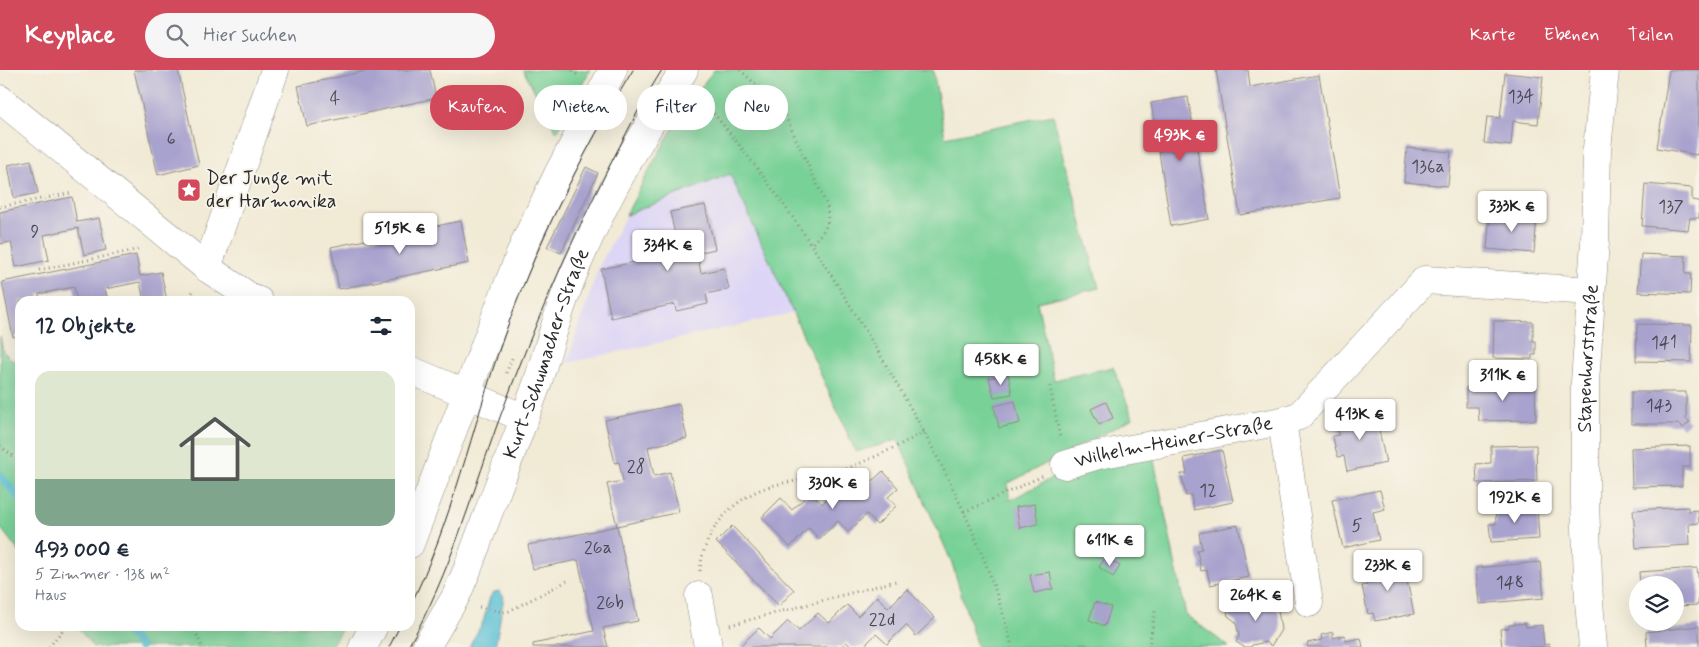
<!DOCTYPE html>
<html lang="de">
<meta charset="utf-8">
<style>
body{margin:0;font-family:Mynerve,sans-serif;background:#f6f6f7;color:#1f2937;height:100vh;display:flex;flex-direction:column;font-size:19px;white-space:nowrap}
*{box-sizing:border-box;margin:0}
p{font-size:16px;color:#747a83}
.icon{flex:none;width:28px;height:28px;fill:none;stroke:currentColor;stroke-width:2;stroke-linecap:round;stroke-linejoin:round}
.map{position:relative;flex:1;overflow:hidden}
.details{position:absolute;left:15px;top:226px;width:400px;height:335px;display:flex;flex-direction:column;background:#fff;border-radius:15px;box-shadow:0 5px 20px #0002}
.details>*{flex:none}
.hud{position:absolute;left:430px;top:15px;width:475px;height:45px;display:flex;gap:10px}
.tools{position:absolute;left:1629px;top:506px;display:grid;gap:10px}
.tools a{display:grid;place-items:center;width:55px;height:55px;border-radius:50%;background:#fff;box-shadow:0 5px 20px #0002;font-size:25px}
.price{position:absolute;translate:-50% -42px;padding:0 11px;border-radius:5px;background:#fff;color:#222;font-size:16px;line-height:32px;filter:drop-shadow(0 1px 2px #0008)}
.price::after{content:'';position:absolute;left:50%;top:30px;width:15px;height:11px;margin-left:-8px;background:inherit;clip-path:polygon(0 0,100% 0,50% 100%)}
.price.selected{background:#d1495b;color:#fff}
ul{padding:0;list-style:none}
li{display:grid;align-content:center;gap:10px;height:265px;padding:0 20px}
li+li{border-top:1px solid #e0e1e3}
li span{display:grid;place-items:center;height:155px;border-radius:15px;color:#555}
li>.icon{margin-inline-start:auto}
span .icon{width:90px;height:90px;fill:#fffc;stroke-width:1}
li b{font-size:21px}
h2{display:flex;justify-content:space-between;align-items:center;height:60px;padding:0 20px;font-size:21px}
.tag{padding:0 18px;border-radius:22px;background:#fff;box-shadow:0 5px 20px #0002;font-size:18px;line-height:45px}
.tag.selected{background:#d1495b;color:#fff}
header{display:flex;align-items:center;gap:30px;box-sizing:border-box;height:70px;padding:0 25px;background:#d1495b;color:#fff}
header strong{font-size:24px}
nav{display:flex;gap:28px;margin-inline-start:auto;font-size:18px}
.search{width:350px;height:45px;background:#f6f6f7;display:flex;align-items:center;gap:12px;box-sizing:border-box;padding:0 18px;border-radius:28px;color:#747a83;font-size:19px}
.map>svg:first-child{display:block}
.built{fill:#ddd5f6}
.green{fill:#78d197;stroke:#527e61}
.water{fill:#57bfd4;stroke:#417580}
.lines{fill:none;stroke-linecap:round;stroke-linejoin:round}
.stream{stroke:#57bfd4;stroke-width:8}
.building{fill:#a8a2ce}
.street-casing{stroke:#8e8a80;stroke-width:29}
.secondary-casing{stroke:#8e8a80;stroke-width:29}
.path{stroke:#8e8a80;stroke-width:3;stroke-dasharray:1 4;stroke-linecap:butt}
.street{stroke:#fff;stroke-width:28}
.secondary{stroke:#fff;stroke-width:28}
.tram{stroke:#2b2b2b;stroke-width:1}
.labels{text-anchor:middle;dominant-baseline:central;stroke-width:4;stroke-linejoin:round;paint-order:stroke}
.number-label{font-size:18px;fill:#4a4954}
.poi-label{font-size:20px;fill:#2b2b2b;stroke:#f7f3e8;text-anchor:start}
.street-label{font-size:20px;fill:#2b2b2b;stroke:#f7f3e8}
</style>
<header>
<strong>Keyplace</strong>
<div class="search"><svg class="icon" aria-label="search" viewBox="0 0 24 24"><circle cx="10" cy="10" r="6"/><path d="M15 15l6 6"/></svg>Hier suchen</div>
<nav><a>Karte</a><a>Ebenen</a><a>Teilen</a></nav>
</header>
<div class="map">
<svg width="1699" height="577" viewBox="0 0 1699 577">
<rect width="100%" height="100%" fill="#f7f3e8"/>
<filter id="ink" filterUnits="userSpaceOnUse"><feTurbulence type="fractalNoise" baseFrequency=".02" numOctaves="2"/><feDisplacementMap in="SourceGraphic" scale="10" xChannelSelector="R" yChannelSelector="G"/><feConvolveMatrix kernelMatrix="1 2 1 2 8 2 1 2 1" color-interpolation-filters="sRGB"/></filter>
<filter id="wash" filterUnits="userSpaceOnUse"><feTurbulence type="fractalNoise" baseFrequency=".0096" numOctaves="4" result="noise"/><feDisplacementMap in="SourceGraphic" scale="20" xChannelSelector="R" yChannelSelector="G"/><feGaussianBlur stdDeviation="1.12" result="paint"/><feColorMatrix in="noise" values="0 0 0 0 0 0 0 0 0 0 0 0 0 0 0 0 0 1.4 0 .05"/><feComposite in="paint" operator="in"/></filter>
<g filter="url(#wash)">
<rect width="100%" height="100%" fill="#f1ead5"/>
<path class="built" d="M730,104L794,243L567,293L598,199L626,145Z"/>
<path class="green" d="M523,0H590L557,62Z
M714,0H933L945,67L1053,45L1099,218L1037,232L1054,310L1113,297L1133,348L1007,414L1010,430L1062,403L1152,381L1186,545L1229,577H977L952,493L898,370L856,382L730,104L626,145L653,93L681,44Z
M0,266L3,281L13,291L20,290V483L0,457Z
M77,556H344L330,577H93Z"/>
<path class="water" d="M499,521L504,527L495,577H469L483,552L490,527L494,522Z"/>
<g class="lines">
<path class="stream" d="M0,406L20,428
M123,556L140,577"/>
</g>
<g id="blocks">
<path class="building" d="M134,0H178L199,95L158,105Z
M370,0H430L436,28L307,56L298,16Z
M1216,0H1248L1250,17L1319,5L1340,128L1240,145Z
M1669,0H1699V72L1697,85L1657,78Z
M1505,3L1543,7L1538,54L1513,51L1511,76L1484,73L1487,47L1500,48Z
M1188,27L1209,149L1171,156L1151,33Z
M1407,78L1451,82L1448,116L1404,112Z
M31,90L38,123L14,128L8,95Z
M586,97L598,103L561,183L547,177Z
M1645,114L1692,118V130L1699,131V148H1690L1688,160L1642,156Z
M72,127L77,152L99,148L106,180L84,185L78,158L44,165L49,190L16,197L11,172L0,174V142Z
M705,135L715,179L697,183L701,203L724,198L729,219L706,224L708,234L676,241L675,234L611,248L601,199L664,186L666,190L680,187L670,142Z
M1490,143L1537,147L1534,183L1487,179Z
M461,151L469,193L339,219L331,177Z
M1641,184L1686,186L1685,204H1691L1690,224L1638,222Z
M136,185L140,206L161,202L167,231H144L140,212L105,219L108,231H77L74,217L39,224L40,231H20V265L13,267L2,212Z
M1494,251L1533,252V271H1536V285H1532V289L1493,288Z
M1637,254L1692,255L1691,292L1636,291Z
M1008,304L1012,324L994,327L989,308Z
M1535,315L1536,350L1479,351L1478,337H1466V317Z
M1631,322H1686V349L1690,352L1683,358L1679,354H1631Z
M1015,331L1020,353L999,358L994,336Z
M1106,332L1113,348L1099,355L1091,339Z
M679,334L687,368L648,377L654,406L670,402L679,442L617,456L638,551L603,558L608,577H533V574L594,561L578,490L533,499L528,475L617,456L607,414L623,411L619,392L615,393L605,350Z
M1375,341L1386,393L1347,401L1344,386L1338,387L1335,377L1333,366L1339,365L1336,349Z
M1536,375L1537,411L1477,413L1476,394L1491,393V376Z
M1690,376V397H1682V416L1632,417L1631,378Z
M1222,380L1233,432L1194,440L1191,425L1186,426L1181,404H1187L1184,388Z
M883,401L898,418L888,427L896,436L877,455L867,444L848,462L838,451L819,469L809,458L790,477L762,447L781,428L792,440L811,422L822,434L840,416L849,425L867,408L871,412Z
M1380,420L1385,439L1373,442L1379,470L1343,478L1332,430Z
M1035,434L1038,454L1020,458L1016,437Z
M1537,436L1539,469L1491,472L1489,454H1496L1495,438Z
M1688,437V441L1698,440L1699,453L1689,454L1690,475L1636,478L1633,440Z
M1238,455L1249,507L1210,515L1207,500L1201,501L1197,480L1202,479L1199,463Z
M732,456L794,520L779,536L716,472Z
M1106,487L1120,496L1113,507L1099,497Z
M1403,491L1414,544L1375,551L1373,543L1368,544L1362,516L1367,515L1363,500Z
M1540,492L1544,528L1479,534L1476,498Z
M1697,498L1699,514L1698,535L1675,536V515H1640L1639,502Z
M1050,502L1053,519L1034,523L1030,505Z
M907,519L935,548L916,566L906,555L887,574L876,564L863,577H852L846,572L841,577H739L759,558L770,569L788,551L799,561L818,543L829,553L847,535L858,546L877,526L888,538Z
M1273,529L1275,539L1278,540L1281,560L1271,576L1266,572L1252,575L1251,577H1244L1236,572L1239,566L1236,552L1228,546L1226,536Z
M1095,532L1111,537L1105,556L1089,550Z
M1525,553L1526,557L1542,555L1544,575L1549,574V577H1502L1500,559L1509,558V555Z
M1699,556V577H1647L1646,562Z
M1333,562V568L1345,565L1346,571L1361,568L1363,577H1308L1307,573L1322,570L1321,565Z"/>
</g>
</g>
<g filter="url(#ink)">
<use href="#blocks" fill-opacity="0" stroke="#8e8a80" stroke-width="1"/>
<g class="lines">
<g class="street-casing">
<g id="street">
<path d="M0,29L207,198L253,229L259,231"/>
<path d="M207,198L275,0"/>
<path d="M410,300L524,348"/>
<path d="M1282,351L1309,533"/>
<path id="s1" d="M1065,395L1098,385L1282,351L1299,346L1425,210L1591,221"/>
<path d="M410,474L502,230L526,170L559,102L613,0"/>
<path d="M699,526L708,577"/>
<path d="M363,577L374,556"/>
<path id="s2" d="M426,577L456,526L468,498C490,436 515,375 537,314C550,274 560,234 577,195C606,126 643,62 684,0"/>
</g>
</g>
<g class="secondary-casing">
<g id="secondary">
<path id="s3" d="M1593,577L1589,532L1585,434V312L1595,172L1597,79L1605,0"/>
</g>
</g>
<path class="path" d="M573,0L579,8
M740,0L774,31L784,43L827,136C830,157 825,159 812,174
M704,32C775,115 835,207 890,302C940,388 988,479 1012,577
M0,137L72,123
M39,200L141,179
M187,231L194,220
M506,303L513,286
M1050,316L1060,368
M0,376L20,391
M964,442L1043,406
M700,501C703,461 733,427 771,416C792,410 814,410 835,403C866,392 896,377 925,362
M479,537L503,542L509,541L569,510
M730,555L896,511
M193,556L202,577
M49,577L66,556
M1149,577L1155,541"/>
<use href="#street" class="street"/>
<use href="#secondary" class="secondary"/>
<path class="tram" d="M410,536C452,452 472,358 503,269C536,175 581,85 633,0
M389,577L400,556
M408,577C451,503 473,419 503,339C533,258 567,180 606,103C624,68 641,33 662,0"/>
</g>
</g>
<defs>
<g id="sight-square" transform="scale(1.25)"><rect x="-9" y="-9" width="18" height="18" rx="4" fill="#d1495b" stroke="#f7f3e8"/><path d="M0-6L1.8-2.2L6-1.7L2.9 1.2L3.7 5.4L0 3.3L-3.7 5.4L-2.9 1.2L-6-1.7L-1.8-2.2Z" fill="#fff"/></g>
</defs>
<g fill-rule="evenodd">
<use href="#sight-square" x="189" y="120"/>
</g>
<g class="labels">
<g class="number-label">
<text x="1521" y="27">134</text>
<text x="335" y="29">4</text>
<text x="171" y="69">6</text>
<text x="1428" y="97">136a</text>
<text x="1671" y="137">137</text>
<text x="35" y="162">9</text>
<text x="1664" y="273">141</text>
<text x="1659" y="336">143</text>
<text x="636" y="397">28</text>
<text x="1208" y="421">12</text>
<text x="1357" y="456">5</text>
<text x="598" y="478">26a</text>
<text x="1510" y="513">148</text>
<text x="610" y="533">26b</text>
<text x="882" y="550">22d</text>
</g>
<g class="poi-label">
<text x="206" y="108">Der Junge mit<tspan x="206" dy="23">der Harmonika</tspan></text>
</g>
<g class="street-label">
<text stroke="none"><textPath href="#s2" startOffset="318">Kurt-Schumacher-Straße</textPath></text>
<text stroke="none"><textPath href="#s3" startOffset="289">Stapenhorststraße</textPath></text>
<text stroke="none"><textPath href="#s1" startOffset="111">Wilhelm-Heiner-Straße</textPath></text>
</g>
</g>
</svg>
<div class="tools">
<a><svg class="icon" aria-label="layers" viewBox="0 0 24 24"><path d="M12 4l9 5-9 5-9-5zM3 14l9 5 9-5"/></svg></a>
</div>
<b class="price selected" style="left:1180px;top:92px">493K €</b>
<b class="price" style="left:1512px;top:163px">333K €</b>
<b class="price" style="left:400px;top:185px">515K €</b>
<b class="price" style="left:668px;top:202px">334K €</b>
<b class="price" style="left:1001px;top:316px">458K €</b>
<b class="price" style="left:1503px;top:332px">311K €</b>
<b class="price" style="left:1360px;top:371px">413K €</b>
<b class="price" style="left:833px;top:440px">330K €</b>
<b class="price" style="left:1515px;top:454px">192K €</b>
<b class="price" style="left:1110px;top:497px">611K €</b>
<b class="price" style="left:1388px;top:522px">233K €</b>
<b class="price" style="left:1256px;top:552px">264K €</b>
<div class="hud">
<a class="tag selected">Kaufen</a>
<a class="tag">Mieten</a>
<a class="tag">Filter</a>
<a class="tag">Neu</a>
</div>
<section class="details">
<h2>12 Objekte<svg class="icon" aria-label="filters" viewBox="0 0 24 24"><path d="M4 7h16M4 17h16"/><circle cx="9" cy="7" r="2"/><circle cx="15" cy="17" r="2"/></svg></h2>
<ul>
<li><span style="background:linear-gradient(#dfe7d0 70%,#7fa58c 0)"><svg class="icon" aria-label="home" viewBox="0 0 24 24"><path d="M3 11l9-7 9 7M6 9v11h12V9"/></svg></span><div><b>493 000 €</b><p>5 Zimmer · 138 m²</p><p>Haus</p></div></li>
</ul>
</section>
</div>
